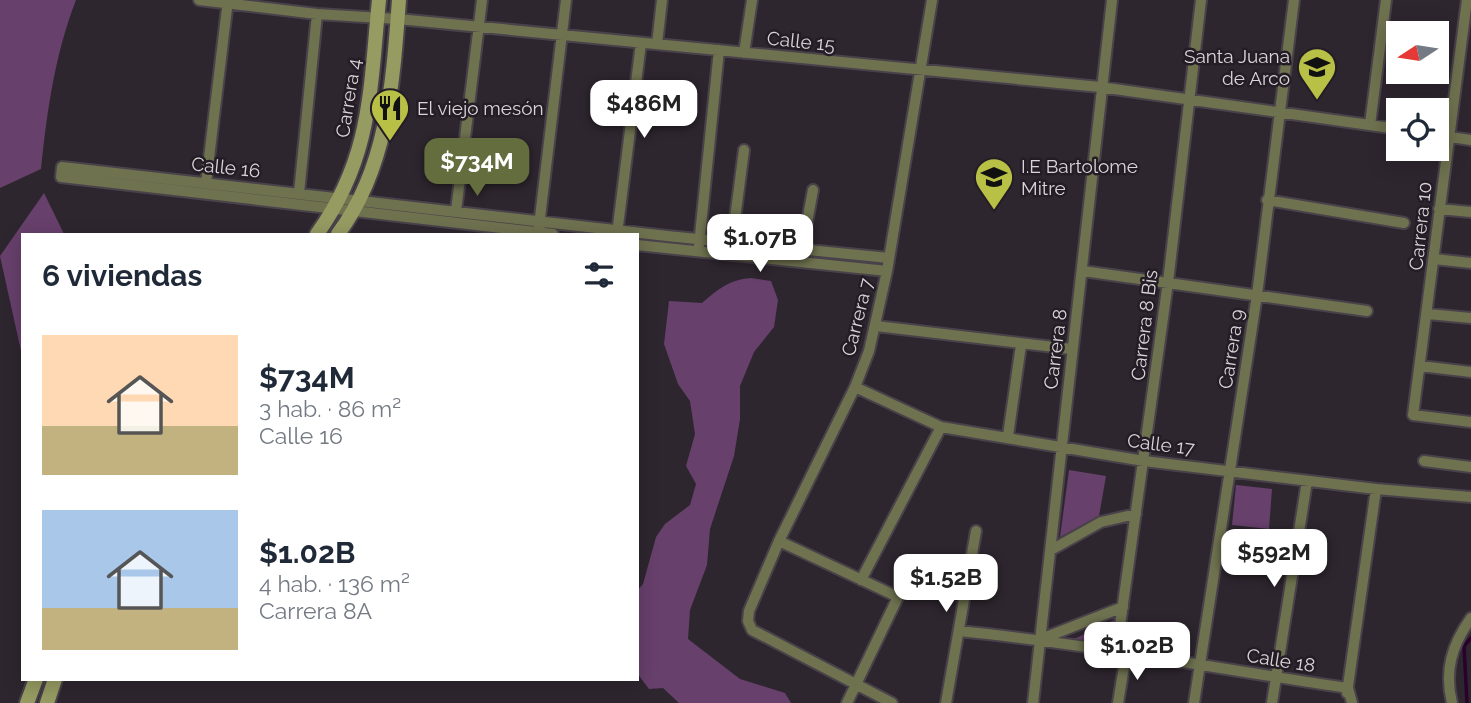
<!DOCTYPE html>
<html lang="es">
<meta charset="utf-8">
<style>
body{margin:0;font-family:Raleway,sans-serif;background:#f2f2f3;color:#1f2937;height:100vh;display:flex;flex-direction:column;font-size:26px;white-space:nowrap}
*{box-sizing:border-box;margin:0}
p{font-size:23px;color:#747a83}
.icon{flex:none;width:38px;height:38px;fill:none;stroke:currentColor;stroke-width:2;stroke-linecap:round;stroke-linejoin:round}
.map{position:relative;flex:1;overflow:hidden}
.sheet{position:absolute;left:21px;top:233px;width:618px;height:448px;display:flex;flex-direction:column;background:#fff;border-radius:0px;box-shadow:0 4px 18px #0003}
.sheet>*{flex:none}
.needle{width:46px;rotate:258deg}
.fabs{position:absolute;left:1386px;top:21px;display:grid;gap:14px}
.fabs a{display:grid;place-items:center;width:63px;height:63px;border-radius:0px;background:#fff;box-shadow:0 4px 18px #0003;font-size:35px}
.price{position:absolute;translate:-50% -60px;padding:0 16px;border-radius:14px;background:#fff;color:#222;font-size:23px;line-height:46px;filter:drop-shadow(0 2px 4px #0008)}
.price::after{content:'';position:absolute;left:50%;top:42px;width:21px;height:16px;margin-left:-10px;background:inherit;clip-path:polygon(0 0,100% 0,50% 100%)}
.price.on{background:#646d3e;color:#fff}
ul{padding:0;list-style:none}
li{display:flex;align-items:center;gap:21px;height:175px;padding:0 21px}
li span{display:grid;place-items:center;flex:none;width:196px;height:140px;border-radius:0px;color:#555}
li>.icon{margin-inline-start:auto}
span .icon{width:84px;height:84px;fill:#fffc;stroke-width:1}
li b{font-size:30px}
h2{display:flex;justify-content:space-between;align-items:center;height:84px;padding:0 21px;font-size:30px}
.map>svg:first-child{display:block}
.green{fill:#67406c}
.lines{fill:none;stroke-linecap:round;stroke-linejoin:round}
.stream{stroke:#28012d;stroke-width:3.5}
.minor-casing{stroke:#4a424a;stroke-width:14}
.secondary-casing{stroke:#4a424a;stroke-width:18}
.minor{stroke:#6f724f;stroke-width:10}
.secondary{stroke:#969b62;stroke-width:14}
.labels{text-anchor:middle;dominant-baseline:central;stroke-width:5;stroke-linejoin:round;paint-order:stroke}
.street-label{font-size:19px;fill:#dad4da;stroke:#241d25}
.poi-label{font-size:19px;fill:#dad4da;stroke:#241d25;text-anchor:start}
</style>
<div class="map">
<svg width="1471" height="703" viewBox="0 0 1471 703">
<rect width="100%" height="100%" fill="#2e262f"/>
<path class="green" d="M0,0H76C55,54 47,111 41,169L0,188Z
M44,193L64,234H23V360L0,256Z
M751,278L771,281L778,300L774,327L754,352L740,386V419L734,456L710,529L707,565L690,610L688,639L740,679L785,693L791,703H679L663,688L649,689L637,673V591L643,584L656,537L665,524L690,505L696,484L686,466L695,434L690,401L678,384L664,344L669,301L702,303C718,289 729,280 751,278Z
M1069,470L1106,476L1099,516L1060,537Z
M1236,485L1272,489L1269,529L1232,525Z
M1114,620L1111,642L1107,646L1072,640Z"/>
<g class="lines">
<path class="stream" d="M1467,703L1464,646L1471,638"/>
<g class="minor-casing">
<path id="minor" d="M199,0L317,14L398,19L1100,87L1398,129
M1467,0L1413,415L1471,422
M657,44L662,0
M744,53L752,0
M1370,125L1386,0
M1437,135L1471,140
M206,183L228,0
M299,193L317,14
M1267,200L1404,223
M1439,209L1471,212
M456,211L482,0
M539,226L566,0
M553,234L61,177L62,167L667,236L889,258
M617,234L641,43
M637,245L887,271
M699,245L719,50
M731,249L744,150
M802,249L813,190
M1434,259L1471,263
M1083,271L1367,311
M1428,314L1471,318
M876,326L1071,349
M1420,366L1471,372
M855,387L941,427L1144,461L1376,489L1471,497
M1008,436L1021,345
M1424,461L1471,467
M779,541L898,597L847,703
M1051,550L1101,522L1136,514
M861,580L941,427
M959,631C1089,644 1218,669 1348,688L1352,703
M1041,639L1123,607
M1116,654L1168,282L1201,0
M1347,693L1376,489
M892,703L752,630L748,621L749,611L779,541L855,387L869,351L887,271L932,0
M946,703L976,531
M1033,703L1112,0
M1118,703L1126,655
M1194,703L1257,295L1294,0
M1272,703L1307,481
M1452,703C1444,670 1452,645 1471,618"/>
</g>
<g class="secondary-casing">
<path id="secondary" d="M317,234C372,157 370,89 379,0
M338,234C388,167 393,81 399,0
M27,703L36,679
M47,703L55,679"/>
</g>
<use href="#minor" class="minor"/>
<use href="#secondary" class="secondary"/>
</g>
<defs>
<g id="school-pin" transform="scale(2.0125)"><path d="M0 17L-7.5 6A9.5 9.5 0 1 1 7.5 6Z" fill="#b9c046" stroke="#241d25"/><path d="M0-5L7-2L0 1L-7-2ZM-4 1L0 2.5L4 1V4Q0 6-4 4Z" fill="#111"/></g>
<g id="restaurant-pin" transform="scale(2.0125)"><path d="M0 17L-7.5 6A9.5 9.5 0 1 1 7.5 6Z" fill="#b9c046" stroke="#241d25"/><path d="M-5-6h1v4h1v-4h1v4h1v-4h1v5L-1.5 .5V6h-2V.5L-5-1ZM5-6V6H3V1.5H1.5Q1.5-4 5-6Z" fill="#111"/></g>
</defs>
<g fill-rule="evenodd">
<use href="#school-pin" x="1317" y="67"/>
<use href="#restaurant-pin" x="390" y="108"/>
<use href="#school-pin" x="994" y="177"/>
</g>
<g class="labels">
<g class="street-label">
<text transform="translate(801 41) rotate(6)">Calle 15</text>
<text transform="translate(348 98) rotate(-81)">Carrera 4</text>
<text transform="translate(226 167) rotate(6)">Calle 16</text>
<text transform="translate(1420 226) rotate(-84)">Carrera 10</text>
<text transform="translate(857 317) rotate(-76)">Carrera 7</text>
<text transform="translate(1144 325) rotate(-83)">Carrera 8 Bis</text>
<text transform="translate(1055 349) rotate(-83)">Carrera 8</text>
<text transform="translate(1231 349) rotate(-81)">Carrera 9</text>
<text transform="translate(1161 444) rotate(7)">Calle 17</text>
<text transform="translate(1281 660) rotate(9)">Calle 18</text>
</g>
<g class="poi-label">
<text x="1290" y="56" text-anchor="end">Santa Juana<tspan x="1290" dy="22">de Arco</tspan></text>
<text x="417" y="108">El viejo mesón</text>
<text x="1021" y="166">I.E Bartolome<tspan x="1021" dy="22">Mitre</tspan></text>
</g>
</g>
</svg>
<div class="fabs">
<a><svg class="needle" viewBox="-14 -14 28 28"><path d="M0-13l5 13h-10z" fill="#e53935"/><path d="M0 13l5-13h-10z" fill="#747a83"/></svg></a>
<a><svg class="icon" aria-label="locate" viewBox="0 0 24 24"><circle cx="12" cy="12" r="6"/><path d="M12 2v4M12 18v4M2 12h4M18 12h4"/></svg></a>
</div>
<b class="price" style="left:644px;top:140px">$486M</b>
<b class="price on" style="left:477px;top:198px">$734M</b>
<b class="price" style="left:760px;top:274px">$1.07B</b>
<b class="price" style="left:1274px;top:589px">$592M</b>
<b class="price" style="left:946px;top:614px">$1.52B</b>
<b class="price" style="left:1137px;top:682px">$1.02B</b>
<section class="sheet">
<h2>6 viviendas<svg class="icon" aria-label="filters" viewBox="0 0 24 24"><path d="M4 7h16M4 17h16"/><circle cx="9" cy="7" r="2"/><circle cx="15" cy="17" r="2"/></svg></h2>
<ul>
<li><span style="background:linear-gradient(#ffd9b3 65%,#c2b280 0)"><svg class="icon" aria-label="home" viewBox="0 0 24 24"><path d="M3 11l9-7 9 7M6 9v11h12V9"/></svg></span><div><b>$734M</b><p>3 hab. · 86 m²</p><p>Calle 16</p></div></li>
<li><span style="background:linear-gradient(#a9c7e8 70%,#c2b280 0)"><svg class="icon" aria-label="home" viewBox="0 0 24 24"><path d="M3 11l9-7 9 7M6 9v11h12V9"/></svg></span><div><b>$1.02B</b><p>4 hab. · 136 m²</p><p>Carrera 8A</p></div></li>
</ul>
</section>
</div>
